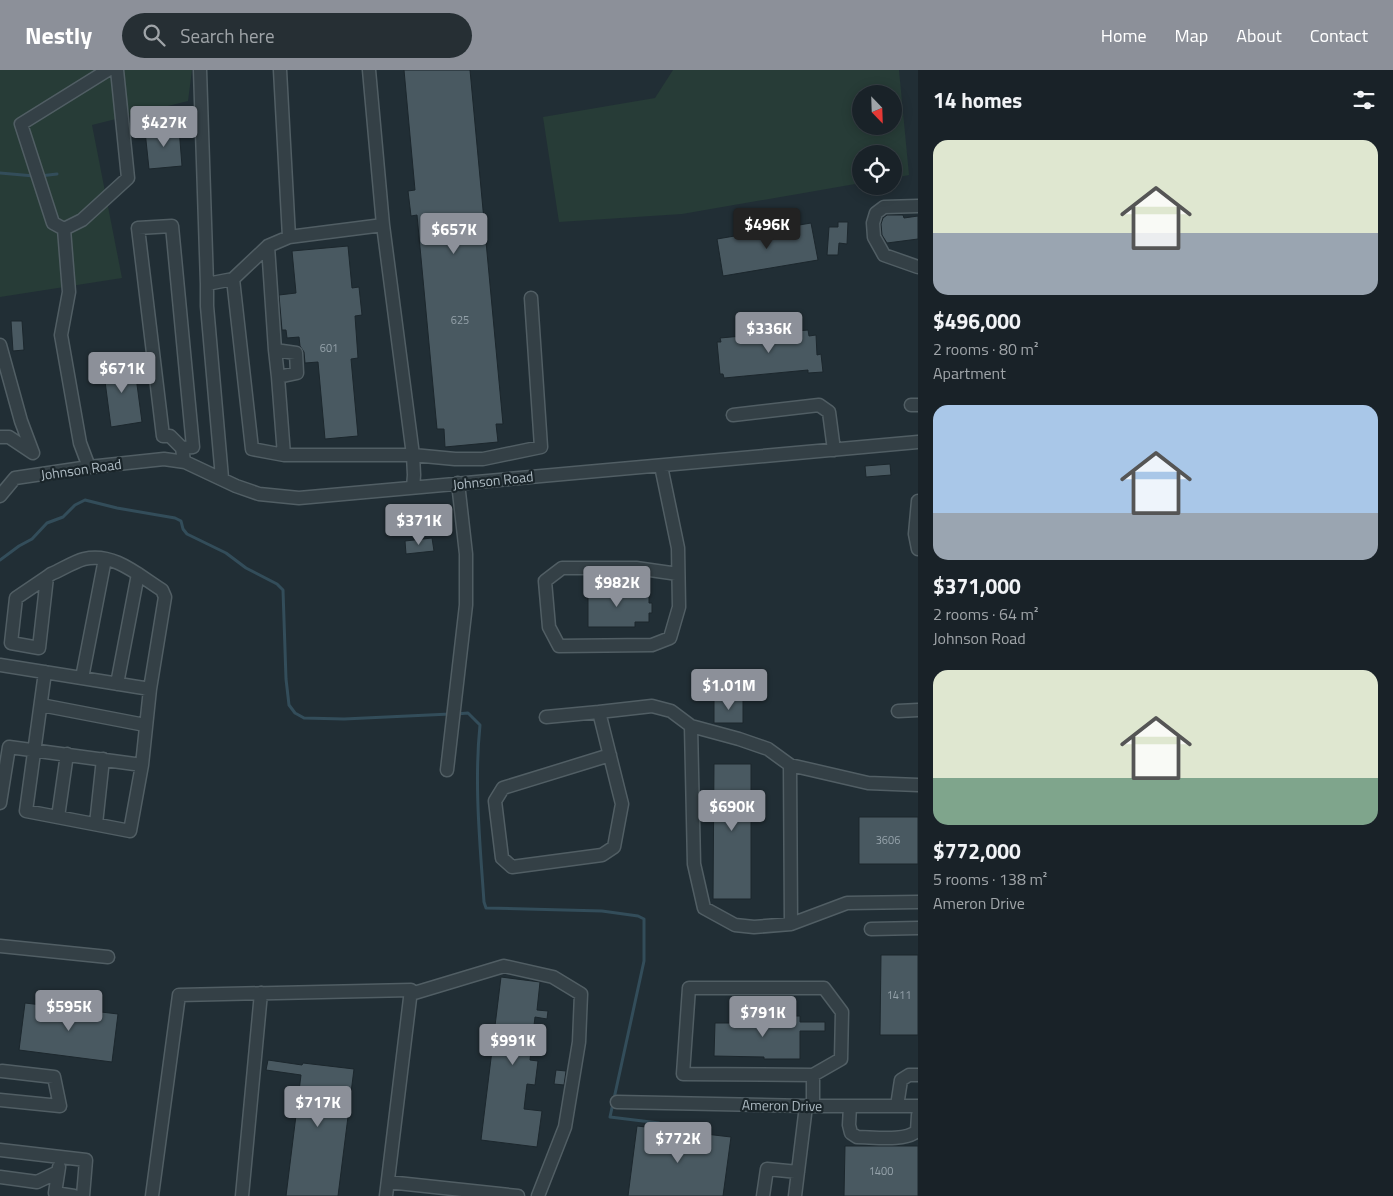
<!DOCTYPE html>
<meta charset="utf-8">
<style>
body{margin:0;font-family:"Titillium Web",sans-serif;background:#262f34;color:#f1f3f6;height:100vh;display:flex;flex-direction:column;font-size:19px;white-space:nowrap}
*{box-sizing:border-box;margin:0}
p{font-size:16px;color:#9fa4a8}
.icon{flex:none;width:28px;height:28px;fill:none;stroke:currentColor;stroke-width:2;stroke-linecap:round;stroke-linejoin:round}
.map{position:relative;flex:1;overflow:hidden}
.drawer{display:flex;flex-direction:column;background:#192228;width:475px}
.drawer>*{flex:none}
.needle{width:32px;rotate:157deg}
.fabs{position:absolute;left:852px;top:15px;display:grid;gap:10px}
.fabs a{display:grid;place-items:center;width:50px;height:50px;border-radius:50%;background:#192228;box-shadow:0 2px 12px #0003,0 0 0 1px #373f45;font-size:25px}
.price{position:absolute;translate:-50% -42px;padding:0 11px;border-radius:5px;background:#8c9099;color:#fff;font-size:16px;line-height:32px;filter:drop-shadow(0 1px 2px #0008)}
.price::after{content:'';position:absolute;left:50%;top:30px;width:15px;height:11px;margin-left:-8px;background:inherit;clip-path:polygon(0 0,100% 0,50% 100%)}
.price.selected{background:#222;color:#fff}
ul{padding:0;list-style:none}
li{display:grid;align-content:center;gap:10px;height:265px;padding:0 15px}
li span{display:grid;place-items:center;height:155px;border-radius:15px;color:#555}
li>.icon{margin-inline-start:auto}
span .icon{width:90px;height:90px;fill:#fffc;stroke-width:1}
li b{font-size:21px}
h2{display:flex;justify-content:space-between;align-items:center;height:60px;padding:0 15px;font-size:21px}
header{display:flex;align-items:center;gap:30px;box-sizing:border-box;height:70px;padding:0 25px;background:#8c9099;color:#fff}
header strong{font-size:24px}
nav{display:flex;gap:28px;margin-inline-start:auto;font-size:18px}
.search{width:350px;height:45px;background:#262f34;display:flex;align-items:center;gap:12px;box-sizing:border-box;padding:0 18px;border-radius:28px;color:#9fa4a8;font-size:19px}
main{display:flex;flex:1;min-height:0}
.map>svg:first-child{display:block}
.green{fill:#273c37;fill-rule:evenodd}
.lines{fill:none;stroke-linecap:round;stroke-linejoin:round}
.stream{stroke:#334d5a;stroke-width:3}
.building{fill:#495961;stroke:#1c272d}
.minor-casing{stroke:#515e64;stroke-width:15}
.minor{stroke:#344046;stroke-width:12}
.labels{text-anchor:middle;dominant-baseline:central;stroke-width:4.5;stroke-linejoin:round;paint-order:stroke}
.number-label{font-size:11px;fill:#95a2aa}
.street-label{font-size:14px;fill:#aebbc3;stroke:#1a252a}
</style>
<header>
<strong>Nestly</strong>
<div class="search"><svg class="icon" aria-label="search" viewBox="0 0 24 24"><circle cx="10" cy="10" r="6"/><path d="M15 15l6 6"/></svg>Search here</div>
<nav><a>Home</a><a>Map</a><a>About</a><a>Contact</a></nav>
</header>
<main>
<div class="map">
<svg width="918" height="1126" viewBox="0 0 918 1126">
<rect width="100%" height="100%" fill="#212e35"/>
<path class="green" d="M0,0H192L188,31L92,55L122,208L0,227Z
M673,0H899L909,105L894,108V84H861V113L682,144L559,152L543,47L655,28ZM861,24H894V56H861Z"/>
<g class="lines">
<path class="stream" d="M0,103L34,106
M40,106L57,104
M0,490L19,476L32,469L47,453L63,447L75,435L85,430L117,438L175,448L181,451L183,459L187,464L226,483L246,498L277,514L283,520L286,609L289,635L295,643L304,648L344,649L450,644
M456,644L468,643L480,655C474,713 480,774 484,832L486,838L602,841L638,846L644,849V891L610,1047L659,1053"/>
</g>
<path class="building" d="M404,0H470L503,354H496L498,372L445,377L444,359H437L417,145L411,146L408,121L415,120Z
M179,58L182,96L149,99L145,61Z
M887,145H903L904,148L918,146V169L887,173L882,165L881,154L883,148Z
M838,152H848L847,174L839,173L838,185H827L829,157H838Z
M811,153L818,190L723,206L717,169Z
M348,176L352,218L359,217L362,245L355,246L358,288L351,289L358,366L325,369L318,292L305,293L304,282L300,276L299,267L287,268L286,260H282L279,225L296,223L292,181Z
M11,251H22L24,280L13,281Z
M808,260L809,266L816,265L817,285L821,284L823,302L808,303V300L724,308L723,304H720L717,272H721L720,268Z
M134,292L142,352L111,357L103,296Z
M890,394L891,405L866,407L865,396Z
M432,468L434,481L406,484L405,471Z
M588,519H635V524H649V533H652V543H649V552H635V557H588Z
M714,629H743V653H714Z
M714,694H751V829H713Z
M859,747H918V794H859Z
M881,885H918V965H880Z
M501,907L540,912L537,940L548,941L547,949L535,947L530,990L538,991L535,1015L527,1014L524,1039L542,1041L537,1077L481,1070Z
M25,933L118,944L112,992L19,980Z
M764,946H800V952H825V961H800V989H764V987L714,986L715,953H764Z
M268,990L302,995L303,993L354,999L338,1126H286L301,1005L266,1000Z
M556,1000L566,1001L564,1015L554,1014Z
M637,1056L731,1067L723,1126H628Z
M845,1076H918V1126H844Z"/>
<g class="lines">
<g class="minor-casing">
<path id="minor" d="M200,0L207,214
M280,0L289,167L383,155L369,0
M918,136L884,137L876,143L873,153L874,167L884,185L918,197
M383,155L413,385L414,405L413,418
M64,159L69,222L61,265L80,373L89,397
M64,159L53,153L21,54L108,0
M64,159L82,150L128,108L117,0
M268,176L275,280L296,283L297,303L278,307L275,280
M233,209L252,379L284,385H413L455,389H483L541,377L531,228
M0,275L21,351L33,383L9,367H0
M278,307L284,385
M911,335H918
M733,345L819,335L829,342L834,380
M182,378L170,366H163L138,158L172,156L193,377L182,378L184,391
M661,396L678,478L679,537L670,568L652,575L559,576L549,557L545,511L562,498H636L678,504
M222,408L207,236V214L233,209L268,176L289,167
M0,426L15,408L89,397L164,389L185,392L236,416L259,424L299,428L918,372
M918,431L915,464L918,479
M47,507L39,578L11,573L16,528L47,507L51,504C61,500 73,492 84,489C114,482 138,505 162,520L165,527L150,619
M0,595L150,619L142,695L130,761L26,741L45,602
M82,608L105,489
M117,614L138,504
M41,635L145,655
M898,641L918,640
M546,647L599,642
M610,685L503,718L495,731L502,788L512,797L602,785L614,777L622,734L599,642L652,636L671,641L691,656
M790,695L791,854
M447,700L466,535V484L458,413
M918,715L868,713L790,695L768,679L739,669L691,656L694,794L704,838L735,855L754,857L791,854L847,833L918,832
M0,733L9,677L142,695
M58,747L67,684
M96,754L103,689
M871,859L918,858
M0,876L108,887
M411,924L504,896L553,907L581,924L579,972L565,1057L538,1126
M0,1030L60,1036L54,1007L2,1001
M617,1032L806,1036H918
M813,1036V1005L683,1004L689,918H824L842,942L841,989L813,1005
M850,1036L849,1055L851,1063L857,1067C873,1067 905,1072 917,1061L918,1045
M897,1036L901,1010L909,1005H918
M0,1080L86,1090L83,1126
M59,1097L55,1123L74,1126
M0,1107L37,1112L58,1102
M388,1112L518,1126
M152,1126L179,925L411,920L386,1126
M242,1126L261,923
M763,1126L767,1099L798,1102
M795,1126L806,1036"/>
</g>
<use href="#minor" class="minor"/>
</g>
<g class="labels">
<g class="number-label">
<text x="460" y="250">625</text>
<text x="329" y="278">601</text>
<text x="888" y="770">3606</text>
<text x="899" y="925">1411</text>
<text x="881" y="1101">1400</text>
</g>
<g class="street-label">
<text transform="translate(81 399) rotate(-8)">Johnson Road</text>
<text transform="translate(493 410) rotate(-6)">Johnson Road</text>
<text transform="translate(782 1035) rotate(1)">Ameron Drive</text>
</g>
</g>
</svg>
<div class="fabs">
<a><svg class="needle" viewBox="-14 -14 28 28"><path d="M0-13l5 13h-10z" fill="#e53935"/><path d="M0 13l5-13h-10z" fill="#9fa4a8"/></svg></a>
<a><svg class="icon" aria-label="locate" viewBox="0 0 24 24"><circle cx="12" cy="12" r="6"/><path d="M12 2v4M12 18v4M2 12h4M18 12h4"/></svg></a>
</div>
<b class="price" style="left:164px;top:78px">$427K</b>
<b class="price selected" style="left:767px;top:180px">$496K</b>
<b class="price" style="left:454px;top:185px">$657K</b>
<b class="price" style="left:769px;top:284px">$336K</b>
<b class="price" style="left:122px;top:324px">$671K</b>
<b class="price" style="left:419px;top:476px">$371K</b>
<b class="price" style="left:617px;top:538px">$982K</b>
<b class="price" style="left:729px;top:641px">$1.01M</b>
<b class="price" style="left:732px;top:762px">$690K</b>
<b class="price" style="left:69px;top:962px">$595K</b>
<b class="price" style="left:763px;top:968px">$791K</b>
<b class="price" style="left:513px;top:996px">$991K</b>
<b class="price" style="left:318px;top:1058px">$717K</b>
<b class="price" style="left:678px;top:1094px">$772K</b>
</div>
<section class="drawer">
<h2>14 homes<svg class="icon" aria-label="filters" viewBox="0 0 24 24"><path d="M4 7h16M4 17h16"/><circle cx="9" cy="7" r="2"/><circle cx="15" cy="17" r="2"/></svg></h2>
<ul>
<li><span style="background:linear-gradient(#dfe7d0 60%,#9aa5b1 0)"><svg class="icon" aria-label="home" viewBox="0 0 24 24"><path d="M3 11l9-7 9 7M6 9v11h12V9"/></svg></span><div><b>$496,000</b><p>2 rooms · 80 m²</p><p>Apartment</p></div></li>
<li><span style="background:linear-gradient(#a9c7e8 70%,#9aa5b1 0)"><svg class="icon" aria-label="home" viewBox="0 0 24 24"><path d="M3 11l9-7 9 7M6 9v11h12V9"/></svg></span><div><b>$371,000</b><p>2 rooms · 64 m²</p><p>Johnson Road</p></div></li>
<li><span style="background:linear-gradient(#dfe7d0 70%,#7fa58c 0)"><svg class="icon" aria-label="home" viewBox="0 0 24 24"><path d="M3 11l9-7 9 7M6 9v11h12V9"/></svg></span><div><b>$772,000</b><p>5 rooms · 138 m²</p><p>Ameron Drive</p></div></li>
</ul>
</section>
</main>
